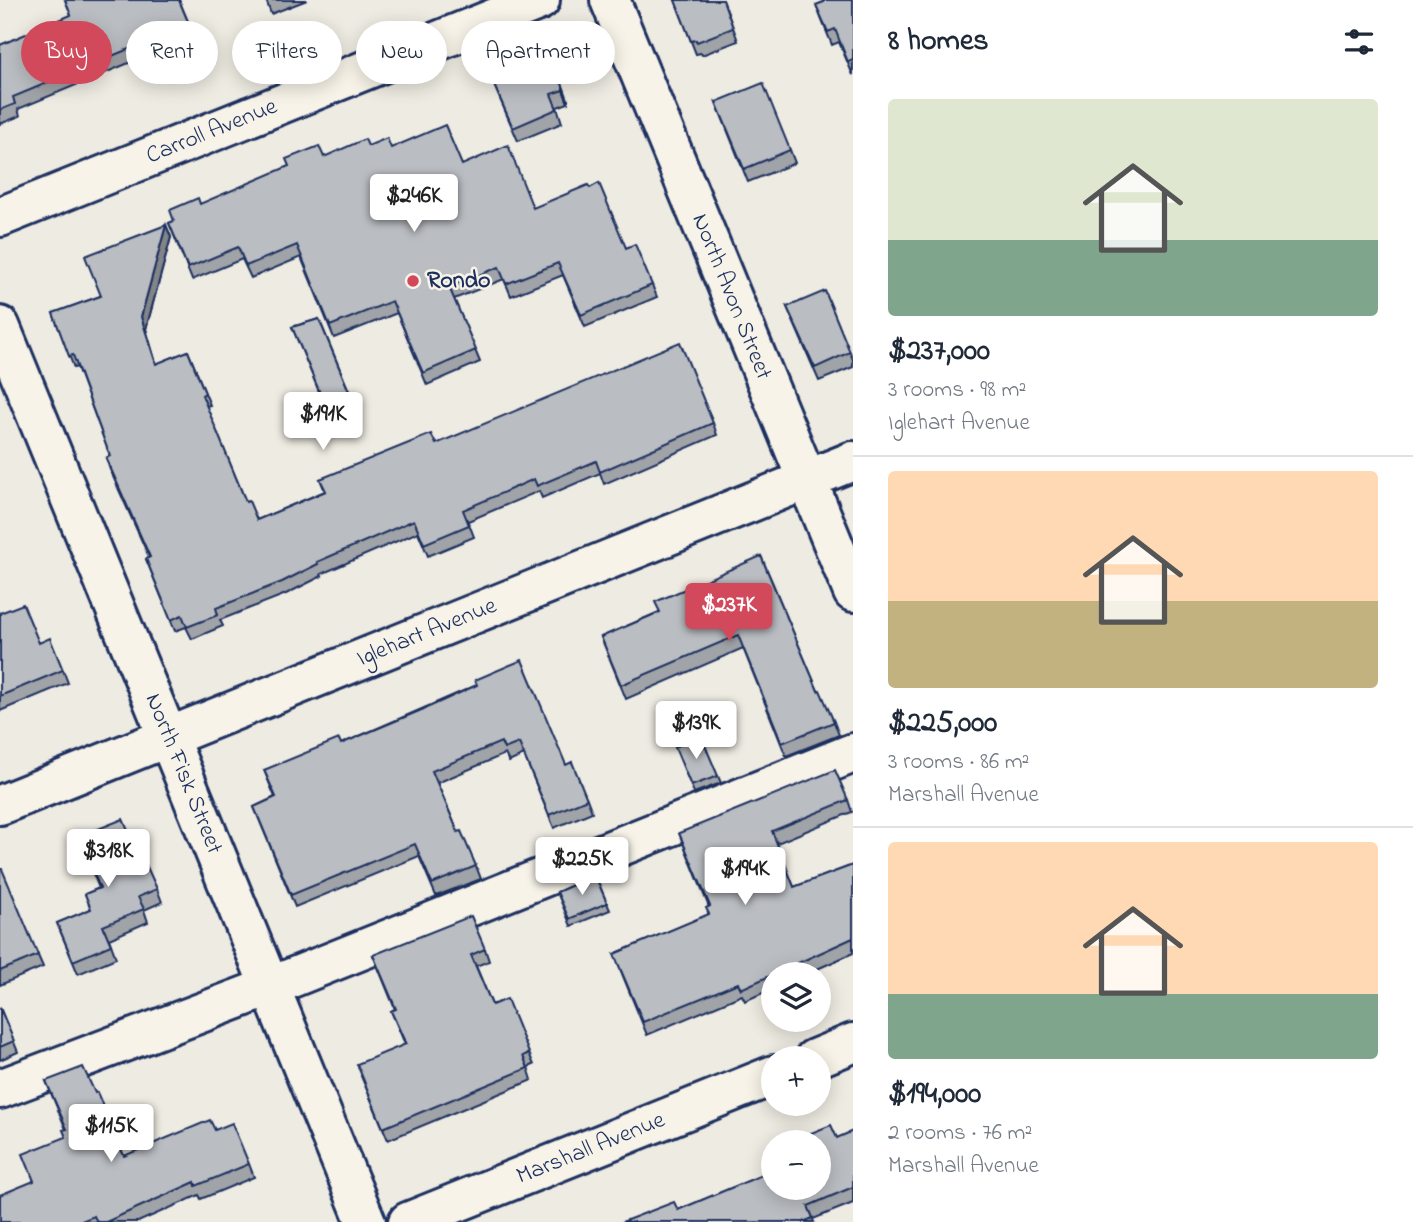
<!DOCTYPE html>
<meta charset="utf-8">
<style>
body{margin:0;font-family:"Indie Flower",sans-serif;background:#f6f6f7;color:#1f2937;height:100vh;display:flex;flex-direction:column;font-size:26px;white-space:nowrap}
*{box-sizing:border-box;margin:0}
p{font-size:23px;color:#747a83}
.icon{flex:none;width:38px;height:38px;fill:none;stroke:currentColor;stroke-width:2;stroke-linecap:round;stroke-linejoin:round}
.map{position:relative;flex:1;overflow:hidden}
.panel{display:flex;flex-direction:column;background:#fff;width:560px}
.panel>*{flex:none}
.top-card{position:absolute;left:21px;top:21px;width:665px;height:63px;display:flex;gap:14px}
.fabs{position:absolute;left:761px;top:962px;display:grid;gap:14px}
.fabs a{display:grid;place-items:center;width:70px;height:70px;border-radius:50%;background:#fff;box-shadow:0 4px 18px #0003;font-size:35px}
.price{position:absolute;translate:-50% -60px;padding:0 16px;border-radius:7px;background:#fff;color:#222;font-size:23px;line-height:46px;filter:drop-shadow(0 2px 4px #0008)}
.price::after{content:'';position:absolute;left:50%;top:42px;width:21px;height:16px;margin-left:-10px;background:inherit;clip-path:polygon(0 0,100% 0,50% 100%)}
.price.active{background:#d1495b;color:#fff}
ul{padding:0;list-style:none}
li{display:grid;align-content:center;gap:14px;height:371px;padding:0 35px}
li+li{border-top:2px solid #e0e1e3}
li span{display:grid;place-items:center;height:217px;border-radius:7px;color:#555}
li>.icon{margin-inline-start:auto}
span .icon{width:126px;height:126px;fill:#fffc;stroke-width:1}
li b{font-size:30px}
h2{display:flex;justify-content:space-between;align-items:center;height:84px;padding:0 35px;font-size:30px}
.tag{padding:0 24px;border-radius:32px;background:#fff;box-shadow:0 4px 18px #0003;font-size:24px;line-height:63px}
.tag.active{background:#d1495b;color:#fff}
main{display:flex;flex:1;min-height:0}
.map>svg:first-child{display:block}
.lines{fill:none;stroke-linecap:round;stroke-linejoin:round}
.minor-casing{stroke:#1b2f5e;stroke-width:44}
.minor{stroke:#f7f3e8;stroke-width:38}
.wall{fill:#a0a3a7;stroke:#1b2f5e;stroke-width:2}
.shaded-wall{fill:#828488;stroke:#1b2f5e;stroke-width:2}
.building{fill:#babdc2;stroke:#1b2f5e;stroke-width:2}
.poi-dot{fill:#d1495b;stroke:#f7f3e8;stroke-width:2.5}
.labels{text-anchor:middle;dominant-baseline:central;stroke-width:5;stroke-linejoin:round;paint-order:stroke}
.street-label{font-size:24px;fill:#1b2f5e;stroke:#f7f3e8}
.poi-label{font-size:24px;font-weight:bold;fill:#1b2f5e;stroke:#f7f3e8;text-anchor:start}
</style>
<main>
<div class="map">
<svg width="853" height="1222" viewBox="0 0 853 1222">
<rect width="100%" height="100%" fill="#eeebe2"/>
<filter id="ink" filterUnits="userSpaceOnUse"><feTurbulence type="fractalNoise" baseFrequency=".0143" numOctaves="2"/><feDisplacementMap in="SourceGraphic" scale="14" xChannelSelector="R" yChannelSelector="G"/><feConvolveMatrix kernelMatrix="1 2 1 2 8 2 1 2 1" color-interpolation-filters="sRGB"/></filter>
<g filter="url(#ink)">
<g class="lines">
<g class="minor-casing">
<path id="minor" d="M610,0L853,592
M0,217L540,0
M0,326L366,1222
M0,805L853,461
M814,1059L853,1043
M0,1089L269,987L853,753
M408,1222L774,1075"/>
</g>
<use href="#minor" class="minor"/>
</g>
<path class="wall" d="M179,0L194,36L18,109L20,116L0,124V45Z
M266,0H307L271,14Z
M675,0H723L738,41L702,55L701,53L696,54Z
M823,0H853V75L839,42L832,45L821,18L816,5L824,2Z
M494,85L563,86L568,100V103L557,107L562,123L518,141Z
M716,102L790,150L795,163L748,182Z
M368,146L391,148L462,165L533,208L626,248L652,285L657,297L585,327L563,275L511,296L504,279L454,299L480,362L427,385L397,313L334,338L301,257L251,278L242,259L192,280L169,223L324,157Z
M166,225L171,237L146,329L156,364L188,351L210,405L206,406L246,502L257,520L325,491L320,479L436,444L713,423L717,435L604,484L600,473L542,498L539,491L468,521L474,537L428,556L418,532L321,574L322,576L286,594L220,620L223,626L192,639L186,627L175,631L146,559L149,557L110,470L106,458L110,456L77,367L74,368L53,313L100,296Z
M787,307L850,352L853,360V367L819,381Z
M319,319L356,408L330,418L292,327Z
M761,556L818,691L834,722L839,735L786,756L743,648L626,699L601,637L659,612Z
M0,613L39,643L63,670L68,683L0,711Z
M477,685L566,765L587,799L592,812L554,828L524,755L509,762L505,754L437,783L458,832L476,866L481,879L436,896L419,856L295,907L254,807L275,797L264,770L341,744Z
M675,747L718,776L721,783L694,793Z
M848,800L852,812L777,843L794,887L853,865V953L804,975H774V988L745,1001L742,995L647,1035L614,954L708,915L709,907L679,833Z
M78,837L140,859L157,889L162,902L144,910L148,922L109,939L116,958L78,974L57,923L91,909L85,894L99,888Z
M0,869L43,967L0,985Z
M595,875L610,910L571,926L557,892Z
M485,949L489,961L476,966L492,1005L529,1053L534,1065L528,1067L532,1080L388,1140L361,1076L405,1044L391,1011L395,1009L373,955Z
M0,1008L18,1052L0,1060Z
M46,1081L95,1093L124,1156L215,1130L249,1164L254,1177L201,1199L199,1195L138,1222H0L33,1181L65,1137L66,1129Z
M853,1131V1203L813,1219L814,1222H622L678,1210L772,1171L774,1166V1188L837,1138Z"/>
<path class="shaded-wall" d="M563,86L568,100V103L563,90Z
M166,225L171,237L146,329L160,376L141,317Z"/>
<path class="building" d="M65,0H179L189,24L13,97L15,104L0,110V45L71,15Z
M675,0H723L733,28L697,42L696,40L691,41Z
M824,0H853V60L848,62L835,29L828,32L816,5L824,2Z
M552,60L563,86V90L551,94L557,109L513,128L494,85Z
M763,83L790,150L744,169L716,102Z
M445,125L462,165L508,145L533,208L588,185L590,188L599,183L626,248L635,244L652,285L581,315L558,263L506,284L499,267L449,287L476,350L423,373L392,301L330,326L297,245L246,266L238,247L188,268L169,223L174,221L170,210L198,198L200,204L289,166L286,159L319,146L324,157L365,139L368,146L387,138L391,148Z
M166,225L141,317L156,364L188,351L205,393L202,395L246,502L249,501L257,520L326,491L320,479L431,434L436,444L680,342L713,423L600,472L596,461L537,486L534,479L463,510L469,525L424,544L414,520L317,562L318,564L282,582L216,608L218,615L187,627L182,615L171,620L146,559L150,557L106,458L110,456L73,355L69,356L53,313L101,296L85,256Z
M825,291L850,352L815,368L787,307Z
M319,319L353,401L328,412L292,327Z
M761,556L818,691L820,690L834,722L782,743L738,635L621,685L601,637L660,612L655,602Z
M23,604L39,643L50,638L63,670L0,696V613Z
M522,660L566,765L572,762L587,799L549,815L519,743L504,749L501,742L432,771L458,832L461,831L476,866L432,884L415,844L291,895L254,807L276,797L264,770L339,739L341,744L431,706L477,685L475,680Z
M701,736L718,776L691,786L675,747Z
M835,770L848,800L772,831L794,887L853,865V938L741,989L738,983L643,1022L614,954L709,914L706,908L710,906L679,833Z
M123,819L140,859L143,858L157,889L138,897L144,909L103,926L111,945L73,961L57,923L91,909L85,894L100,888L78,837Z
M0,869H2L38,955L0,971Z
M595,875L607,903L569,919L557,892Z
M471,916L485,949L471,955L492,1005L507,999L529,1053L523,1056L528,1068L383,1128L357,1064L406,1044L391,1011L396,1009L373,955Z
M0,1008L14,1041L0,1047Z
M83,1067L95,1093L97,1092L124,1156L210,1120L215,1130L232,1123L249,1164L196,1186L195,1182L106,1222H97L94,1216L79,1222H0V1195L34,1181L23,1154L66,1137L63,1130L67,1129L46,1081Z
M831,1125L837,1138L853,1131V1187L808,1206L813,1218L803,1222H622L674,1202L678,1210L772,1171L771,1167L774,1166V1188H819V1143H809L806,1135Z"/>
</g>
<circle class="poi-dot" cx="413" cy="281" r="7"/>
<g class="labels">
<g class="street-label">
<text transform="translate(212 132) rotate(-22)">Carroll Avenue</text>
<text transform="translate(731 297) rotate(68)">North Avon Street</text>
<text transform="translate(427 633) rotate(-22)">Iglehart Avenue</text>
<text transform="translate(183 774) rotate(68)">North Fisk Street</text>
<text transform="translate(591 1149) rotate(-22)">Marshall Avenue</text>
</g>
<g class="poi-label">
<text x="427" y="281">Rondo</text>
</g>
</g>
</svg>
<div class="fabs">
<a><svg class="icon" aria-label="layers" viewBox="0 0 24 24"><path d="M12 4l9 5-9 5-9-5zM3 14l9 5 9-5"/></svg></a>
<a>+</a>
<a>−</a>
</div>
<b class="price" style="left:414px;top:234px">$246K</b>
<b class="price" style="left:323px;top:452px">$191K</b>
<b class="price active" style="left:729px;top:643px">$237K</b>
<b class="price" style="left:696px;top:761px">$139K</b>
<b class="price" style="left:108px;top:889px">$318K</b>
<b class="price" style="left:582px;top:897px">$225K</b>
<b class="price" style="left:745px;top:907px">$194K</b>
<b class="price" style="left:111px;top:1164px">$115K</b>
<div class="top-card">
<a class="tag active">Buy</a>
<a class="tag">Rent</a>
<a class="tag">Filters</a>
<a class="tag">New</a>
<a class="tag">Apartment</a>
</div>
</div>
<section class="panel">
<h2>8 homes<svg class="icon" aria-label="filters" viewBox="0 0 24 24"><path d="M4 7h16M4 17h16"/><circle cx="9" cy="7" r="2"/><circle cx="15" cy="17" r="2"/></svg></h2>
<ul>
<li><span style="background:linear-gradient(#dfe7d0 65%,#7fa58c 0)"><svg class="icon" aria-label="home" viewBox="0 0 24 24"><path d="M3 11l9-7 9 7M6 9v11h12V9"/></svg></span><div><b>$237,000</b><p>3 rooms · 98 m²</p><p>Iglehart Avenue</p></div></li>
<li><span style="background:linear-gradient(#ffd9b3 60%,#c2b280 0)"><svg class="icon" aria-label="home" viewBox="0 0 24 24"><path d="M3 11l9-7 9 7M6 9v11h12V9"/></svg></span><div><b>$225,000</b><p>3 rooms · 86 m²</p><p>Marshall Avenue</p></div></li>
<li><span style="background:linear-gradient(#ffd9b3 70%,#7fa58c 0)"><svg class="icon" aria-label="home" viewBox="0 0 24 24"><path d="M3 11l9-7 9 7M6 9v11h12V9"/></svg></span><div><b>$194,000</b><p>2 rooms · 76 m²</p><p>Marshall Avenue</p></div></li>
</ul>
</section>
</main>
